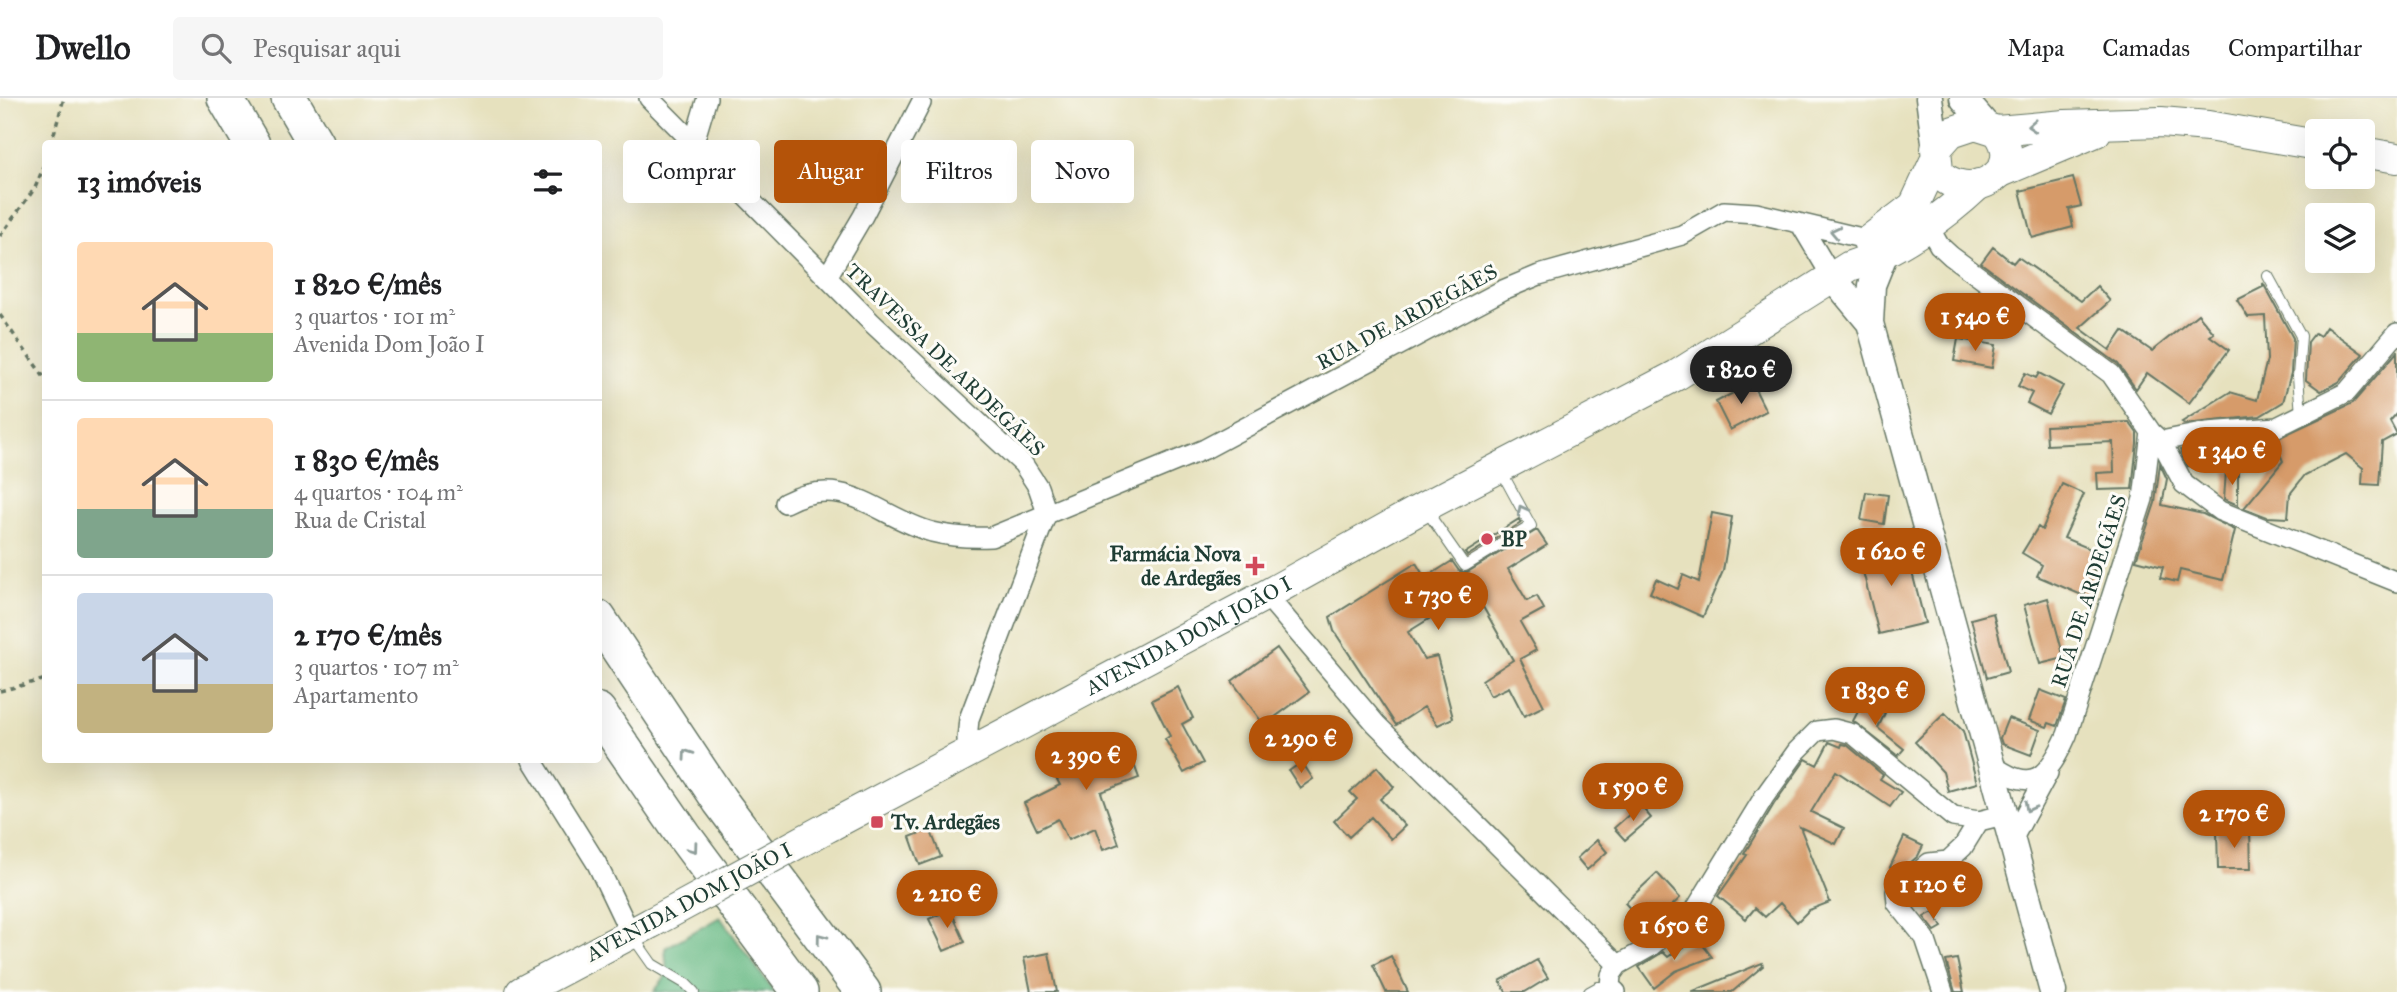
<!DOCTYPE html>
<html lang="pt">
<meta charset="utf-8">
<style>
body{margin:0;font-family:"IM FELL Great Primer",serif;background:#f6f6f6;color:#202124;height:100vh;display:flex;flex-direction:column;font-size:26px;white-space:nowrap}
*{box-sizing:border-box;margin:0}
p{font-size:23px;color:#757577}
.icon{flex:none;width:38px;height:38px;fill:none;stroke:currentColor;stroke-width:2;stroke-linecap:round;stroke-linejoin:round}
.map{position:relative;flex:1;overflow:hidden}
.drawer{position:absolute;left:42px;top:42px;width:560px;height:623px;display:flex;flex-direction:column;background:#fff;border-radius:7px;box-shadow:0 7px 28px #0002}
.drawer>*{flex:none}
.hud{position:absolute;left:623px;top:42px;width:665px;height:63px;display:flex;gap:14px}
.controls{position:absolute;left:2305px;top:21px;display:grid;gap:14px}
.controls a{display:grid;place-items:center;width:70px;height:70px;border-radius:7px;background:#fff;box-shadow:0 7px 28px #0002;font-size:35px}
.price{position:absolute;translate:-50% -60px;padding:0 16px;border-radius:24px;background:#b45309;color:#fff;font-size:23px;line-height:46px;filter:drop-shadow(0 2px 4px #0008)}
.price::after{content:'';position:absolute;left:50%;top:42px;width:21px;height:16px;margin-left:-10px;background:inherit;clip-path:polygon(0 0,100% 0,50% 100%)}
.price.active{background:#222;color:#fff}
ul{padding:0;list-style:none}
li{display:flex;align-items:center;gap:21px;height:175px;padding:0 35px}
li+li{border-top:2px solid #e0e0e0}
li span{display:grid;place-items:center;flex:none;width:196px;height:140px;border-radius:7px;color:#555}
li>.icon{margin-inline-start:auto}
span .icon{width:84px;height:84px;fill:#fffc;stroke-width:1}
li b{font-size:30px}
h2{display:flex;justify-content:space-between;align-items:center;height:84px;padding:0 35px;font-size:30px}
.chip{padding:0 24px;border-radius:7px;background:#fff;box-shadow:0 7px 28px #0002;font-size:24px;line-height:63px}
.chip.active{background:#b45309;color:#fff}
header{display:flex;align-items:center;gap:42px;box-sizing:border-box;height:98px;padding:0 35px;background:#fff;border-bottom:2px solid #e0e0e0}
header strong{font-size:33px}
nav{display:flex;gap:38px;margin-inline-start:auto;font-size:24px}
.search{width:490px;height:63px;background:#f6f6f6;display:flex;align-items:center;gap:18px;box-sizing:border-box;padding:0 24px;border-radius:7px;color:#757577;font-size:26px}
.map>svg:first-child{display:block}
.forest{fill:#68b984;stroke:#447b5c;stroke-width:2}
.building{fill:#d69b6b}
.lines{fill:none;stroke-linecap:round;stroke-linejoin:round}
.lane-casing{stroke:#657664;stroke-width:12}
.street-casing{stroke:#657664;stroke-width:22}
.secondary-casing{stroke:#657664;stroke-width:29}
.primary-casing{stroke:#657664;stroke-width:32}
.highway-casing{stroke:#657664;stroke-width:38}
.path{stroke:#657664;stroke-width:3.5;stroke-dasharray:5 5;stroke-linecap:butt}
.lane{stroke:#fff;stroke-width:10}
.street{stroke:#fff;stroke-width:19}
.secondary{stroke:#fff;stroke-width:26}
.primary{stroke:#fff;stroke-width:30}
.highway{stroke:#fff;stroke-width:35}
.primary-bridge-casing{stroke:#657664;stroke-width:32;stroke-linecap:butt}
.primary-bridge{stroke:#fff;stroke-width:30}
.oneway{stroke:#8f9e9a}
.poi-dot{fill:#d1495b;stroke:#fdfcf7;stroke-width:2.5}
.labels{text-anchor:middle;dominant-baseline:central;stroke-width:6;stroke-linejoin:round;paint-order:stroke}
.street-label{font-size:21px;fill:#1f3d34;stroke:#fdfcf7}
.poi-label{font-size:21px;font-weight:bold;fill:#1f3d34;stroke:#fdfcf7;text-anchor:start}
</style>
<header>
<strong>Dwello</strong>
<div class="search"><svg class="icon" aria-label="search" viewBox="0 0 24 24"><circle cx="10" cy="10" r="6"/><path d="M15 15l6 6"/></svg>Pesquisar aqui</div>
<nav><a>Mapa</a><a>Camadas</a><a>Compartilhar</a></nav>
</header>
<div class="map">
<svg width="2397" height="894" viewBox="0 0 2397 894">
<rect width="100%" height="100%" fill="#fdfcf7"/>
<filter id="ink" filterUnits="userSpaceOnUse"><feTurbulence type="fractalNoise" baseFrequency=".0143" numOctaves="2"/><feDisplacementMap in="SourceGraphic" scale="14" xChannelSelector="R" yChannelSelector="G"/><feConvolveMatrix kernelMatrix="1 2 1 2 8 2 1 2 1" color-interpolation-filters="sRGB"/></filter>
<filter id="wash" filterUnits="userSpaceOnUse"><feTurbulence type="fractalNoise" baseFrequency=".00686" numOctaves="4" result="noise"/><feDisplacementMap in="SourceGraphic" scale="28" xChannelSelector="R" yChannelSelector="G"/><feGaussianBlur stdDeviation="1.57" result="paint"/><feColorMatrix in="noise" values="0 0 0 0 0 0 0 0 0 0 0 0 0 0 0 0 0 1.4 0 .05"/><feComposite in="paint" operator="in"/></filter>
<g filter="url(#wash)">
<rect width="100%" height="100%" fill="#e6e1be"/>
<path class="forest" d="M720,819L774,894H654L667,876L665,850Z"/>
<g id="blocks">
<path class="building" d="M2073,80L2081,108L2069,111L2073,129L2032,140L2020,93Z
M1993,149L2013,165L2018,159L2081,203L2097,188L2110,203L2080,230L2110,252L2123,233L2152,253L2198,216L2214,235L2210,238L2229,252L2189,305L2147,275L2136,291L2118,266L1981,165Z
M2263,185L2293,240L2291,275L2283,304L2260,318L2185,326L2182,324L2230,294L2257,302L2267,262L2265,218L2248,219L2237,202L2263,189Z
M2326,229L2363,256L2339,284L2321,293L2306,282L2308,244L2315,235L2320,238Z
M1958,241L1996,247L1992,270L1954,263Z
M2397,254V315L2390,323L2397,336L2382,344L2379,387L2362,386L2363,370L2346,356L2305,377L2290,396L2288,420L2267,419L2244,410L2283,363L2274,342L2353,305Z
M2025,275L2036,280L2039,275L2063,288L2048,316L2027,305L2032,295L2018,288Z
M1752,285L1766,313L1730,332L1716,304Z
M2129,324L2137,335V345L2132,391L2098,392L2097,375L2114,374L2113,344L2047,347L2046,328Z
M2238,344V372L2188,368L2180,352Z
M2160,366L2167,381L2162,407L2203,416L2235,432L2223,482L2180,472L2177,484L2160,480L2163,469L2136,462L2155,405Z
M2226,373L2238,374V407L2224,401Z
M2062,386L2084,396L2064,440L2093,452L2086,468L2095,472L2084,498L2037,478L2042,467L2022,455L2038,429L2042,432Z
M1866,394L1888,397L1884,426L1861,422Z
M1712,415L1732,419L1723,473L1703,519L1650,495L1656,481L1678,491L1683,477L1699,484Z
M1519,421L1521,425L1467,458L1465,455Z
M1537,432L1547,447L1508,471L1527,503L1537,498L1544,511L1520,524L1536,552L1520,561L1544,608L1524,618L1509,589L1490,598L1482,582L1513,562L1474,493L1408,534L1424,561L1437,558L1453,620L1438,627L1424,609L1396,627L1334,533L1330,519L1416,465L1425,480L1452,463L1459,473L1466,475Z
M1904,443L1925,525L1879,536L1858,454Z
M2048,500L2064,560L2040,566L2024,507Z
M1993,515L2008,574L1987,580L1971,521Z
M1277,550L1309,594L1264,627L1232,583Z
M1178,589L1193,620L1182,626L1203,665L1184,675L1165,641L1170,638L1152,602Z
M2040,592L2066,602L2057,628L2049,625L2047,629L2029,622Z
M1863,604L1885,615L1878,630L1904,651L1898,658L1853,623Z
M1945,615L1963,633L1977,685L1948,693L1943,674L1915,644Z
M2008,620L2040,632L2031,657L2002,646L2000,640Z
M1124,639L1139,680L1101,694L1119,746L1103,752L1095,730L1068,742L1058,721L1037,732L1024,705L1060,687L1053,674L1074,664L1072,658Z
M1829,644L1841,649L1842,646L1847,647L1883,677L1880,681L1901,694L1890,709L1836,673L1811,714L1844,730L1836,746L1800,729L1830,804L1809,812L1797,824L1780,805L1765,819L1755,810L1746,821L1718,798L1747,757L1744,756L1774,706L1806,661L1817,667Z
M1302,664L1313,681L1300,690L1289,673Z
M1377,669L1394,689L1380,701L1405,728L1391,741L1371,719L1349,739L1334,723L1357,701L1350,694Z
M1640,707L1651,720L1625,742L1614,730Z
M930,731L941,759L920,767L910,739Z
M2250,732L2251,771H2218L2217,733Z
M1904,739L1923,748L1918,758L1900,774L1890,769Z
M1597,742L1607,754L1587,772L1577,760Z
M1657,775L1680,800L1648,830L1625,805Z
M950,811L965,844L944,853L929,821Z
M1933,814L1942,829L1935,833L1924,819Z
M1699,842L1712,859L1676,873L1654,890L1639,869L1663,854L1668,859L1679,851Z
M1049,855L1057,894H1031L1024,860Z
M1391,858L1408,894H1386L1373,867Z
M1957,861L1964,894H1955L1946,863Z
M1537,862L1548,880L1525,894H1506L1500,883Z
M1762,865L1763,868L1732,894H1691Z"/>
</g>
</g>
<g filter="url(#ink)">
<use href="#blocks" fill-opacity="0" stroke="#657664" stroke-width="2"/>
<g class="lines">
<g class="lane-casing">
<path id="lane" d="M2268,178L2301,238L2298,278L2301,317
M1426,412L1465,468L1531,428L1500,371
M633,839L652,866L686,886L694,894
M1589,894L1598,889H1610"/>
</g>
<g class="street-casing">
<path id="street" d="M649,0L871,224L1023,366L1038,389L1047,415L969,621L967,641L971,653
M694,44L707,0
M1927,126L1939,147L1951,158L2111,276L2151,334L2143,401L2067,637C2048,679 2033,698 1990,665
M1801,127L1832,179
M827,179L863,118L921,5
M2151,334L2161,343L2184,386L2220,413L2397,484
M2161,343L2207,334L2277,329L2347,294L2397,235
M785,405C845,373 878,419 932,434C952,439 971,440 991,439L1205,351L1503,192L1539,177L1682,137L1724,113L1756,115L1870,142
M1266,497L1376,626L1618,867
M532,662L597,766L631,837
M2011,744L2048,675
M1616,894L1610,889L1611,877L1618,867L1650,849L1695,812L1764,699L1797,653L1817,633L1834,631L1853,636L1953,719L1979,723L2003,717
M1943,894L1925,840L1897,805L1896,794L1929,765L1948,763L1963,749L1979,723"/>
</g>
<g class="secondary-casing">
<path id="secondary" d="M1929,0L1936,51
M1963,0L1987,28
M1886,152L1872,187L1870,225C1933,448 1992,671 2053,894
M1832,179L1870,225"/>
</g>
<g class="primary-casing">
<g id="primary">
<path d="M1975,26L1997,33C2030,74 1967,108 1938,74L1936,51L1951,34Z"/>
<path d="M1997,33L2065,27L2161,24L2208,28L2317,47"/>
<path d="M2362,54L2397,60"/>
<path d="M2001,74L2096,34"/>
<path d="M1868,143L1914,108L1935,63"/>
<path id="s1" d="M830,728L1266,497L1424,409L1677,277L1850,168C1896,154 1944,119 1979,86"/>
<path d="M521,894L653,824"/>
</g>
</g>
<g class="highway-casing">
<path id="highway" d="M225,0L252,46
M289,0L316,46
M598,520L720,703L863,894
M598,613L684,738L800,894"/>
</g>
<path class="path" d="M51,46L64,0
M0,138L35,90L46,63
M0,217L46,282
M0,593L46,581"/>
<use href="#lane" class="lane"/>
<use href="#street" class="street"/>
<use href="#secondary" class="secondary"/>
<use href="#primary" class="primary"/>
<use href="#highway" class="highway"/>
<g class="primary-bridge-casing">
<path id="primary-bridge" d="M653,824L830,728"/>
</g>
<use href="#primary-bridge" class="primary-bridge"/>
</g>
<defs><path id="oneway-chevron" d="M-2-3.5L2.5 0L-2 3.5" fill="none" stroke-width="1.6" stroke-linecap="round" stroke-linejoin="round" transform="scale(1.75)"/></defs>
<g class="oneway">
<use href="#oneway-chevron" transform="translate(2032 28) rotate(177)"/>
<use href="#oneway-chevron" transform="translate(1835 134) rotate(-168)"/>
<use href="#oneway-chevron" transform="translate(1522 412) rotate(-118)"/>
<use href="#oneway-chevron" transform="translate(687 656) rotate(-125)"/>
<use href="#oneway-chevron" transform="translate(2029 709) rotate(118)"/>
<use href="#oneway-chevron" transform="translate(693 750) rotate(54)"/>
<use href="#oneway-chevron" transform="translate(821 840) rotate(-127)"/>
</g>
</g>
<g class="poi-dot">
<circle cx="1487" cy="441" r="7"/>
<path d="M1251.5 457.5h7v7h7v7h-7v7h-7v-7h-7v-7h7z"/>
<rect x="870" y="717" width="14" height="14" rx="3.5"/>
</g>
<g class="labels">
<g class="street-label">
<text transform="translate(1407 219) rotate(-28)">RUA DE ARDEGÃES</text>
<text transform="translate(945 262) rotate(44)">TRAVESSA DE ARDEGÃES</text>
<text transform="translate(2089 493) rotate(-72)">RUA DE ARDEGÃES</text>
<text stroke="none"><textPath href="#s1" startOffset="406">AVENIDA DOM JOÃO I</textPath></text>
<text transform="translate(689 804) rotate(-28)">AVENIDA DOM JOÃO I</text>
</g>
<g class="poi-label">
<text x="1501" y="441">BP</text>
<text x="1241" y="456" text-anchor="end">Farmácia Nova<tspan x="1241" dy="24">de Ardegães</tspan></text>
<text x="891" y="724">Tv. Ardegães</text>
</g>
</g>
</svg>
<div class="controls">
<a><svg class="icon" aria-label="locate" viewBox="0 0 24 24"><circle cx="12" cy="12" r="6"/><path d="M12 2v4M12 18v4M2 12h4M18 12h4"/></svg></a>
<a><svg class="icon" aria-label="layers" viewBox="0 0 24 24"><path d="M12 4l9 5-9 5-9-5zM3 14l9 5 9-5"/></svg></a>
</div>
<b class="price" style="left:1975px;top:255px">1 540 €</b>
<b class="price active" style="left:1741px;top:308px">1 820 €</b>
<b class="price" style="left:2232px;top:389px">1 340 €</b>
<b class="price" style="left:1891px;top:490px">1 620 €</b>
<b class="price" style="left:1438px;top:534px">1 730 €</b>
<b class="price" style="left:1875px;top:629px">1 830 €</b>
<b class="price" style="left:1301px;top:677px">2 290 €</b>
<b class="price" style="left:1086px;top:694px">2 390 €</b>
<b class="price" style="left:1633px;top:725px">1 590 €</b>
<b class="price" style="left:2234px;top:752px">2 170 €</b>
<b class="price" style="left:1933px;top:823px">1 120 €</b>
<b class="price" style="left:947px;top:832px">2 210 €</b>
<b class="price" style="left:1674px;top:864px">1 650 €</b>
<div class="hud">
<a class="chip">Comprar</a>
<a class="chip active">Alugar</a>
<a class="chip">Filtros</a>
<a class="chip">Novo</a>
</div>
<section class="drawer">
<h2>13 imóveis<svg class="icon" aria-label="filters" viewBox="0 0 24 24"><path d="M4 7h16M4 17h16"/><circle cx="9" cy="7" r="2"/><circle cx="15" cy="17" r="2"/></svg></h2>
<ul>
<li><span style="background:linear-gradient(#ffd9b3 65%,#8fb573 0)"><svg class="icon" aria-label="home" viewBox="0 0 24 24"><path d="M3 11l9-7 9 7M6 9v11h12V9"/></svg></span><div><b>1 820 €/mês</b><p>3 quartos · 101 m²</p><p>Avenida Dom João I</p></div></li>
<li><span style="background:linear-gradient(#ffd9b3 65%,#7fa58c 0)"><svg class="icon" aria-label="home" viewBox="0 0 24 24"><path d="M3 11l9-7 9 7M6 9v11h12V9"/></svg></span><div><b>1 830 €/mês</b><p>4 quartos · 104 m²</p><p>Rua de Cristal</p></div></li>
<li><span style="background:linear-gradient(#c9d6e8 65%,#c2b280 0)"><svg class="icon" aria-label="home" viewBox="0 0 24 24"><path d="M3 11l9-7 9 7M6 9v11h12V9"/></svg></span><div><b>2 170 €/mês</b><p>3 quartos · 107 m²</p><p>Apartamento</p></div></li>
</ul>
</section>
</div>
